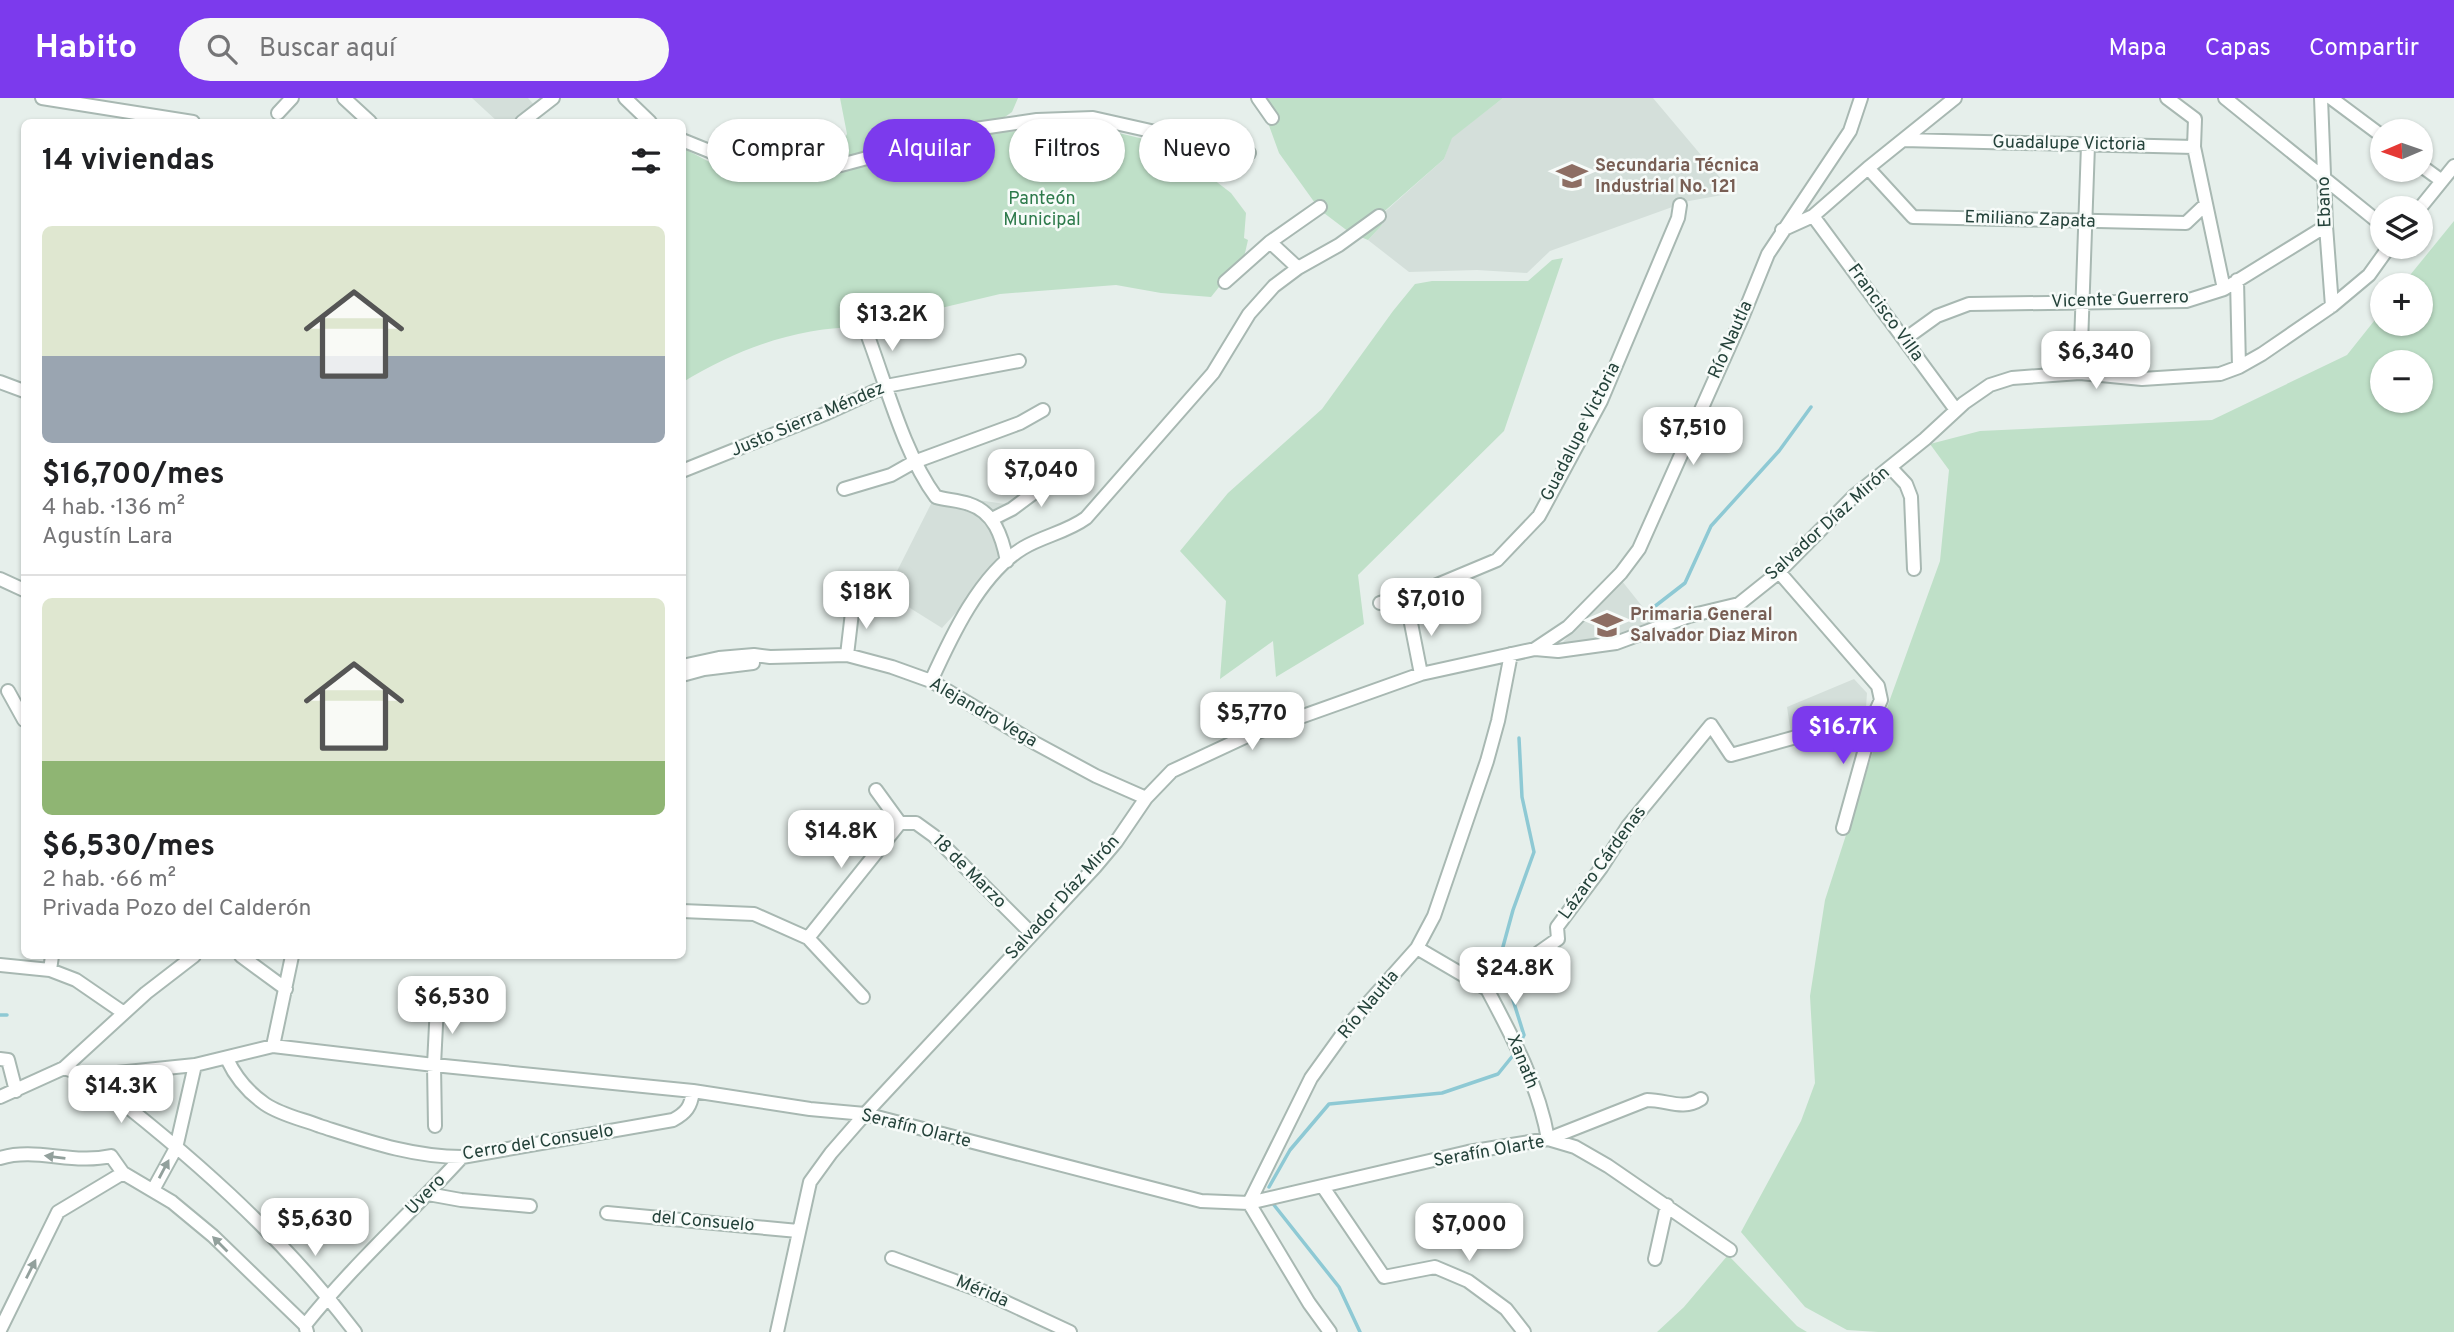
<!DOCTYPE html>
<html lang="es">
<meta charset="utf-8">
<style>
body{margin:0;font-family:Overpass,sans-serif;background:#f6f6f6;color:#202124;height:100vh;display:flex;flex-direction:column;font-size:26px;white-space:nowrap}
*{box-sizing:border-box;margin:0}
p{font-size:23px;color:#757577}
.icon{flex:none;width:38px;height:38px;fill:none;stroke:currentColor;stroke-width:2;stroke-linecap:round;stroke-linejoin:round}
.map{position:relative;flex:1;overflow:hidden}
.drawer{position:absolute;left:21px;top:21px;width:665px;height:840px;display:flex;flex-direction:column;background:#fff;border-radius:10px;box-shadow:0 2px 5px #0004}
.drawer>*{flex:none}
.hud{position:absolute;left:707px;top:21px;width:665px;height:63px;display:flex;gap:14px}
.needle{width:46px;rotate:268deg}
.tools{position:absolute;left:2370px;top:21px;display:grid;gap:14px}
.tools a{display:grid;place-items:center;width:63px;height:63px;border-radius:50%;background:#fff;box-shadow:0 2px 5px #0004;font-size:35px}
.price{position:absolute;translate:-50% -60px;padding:0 16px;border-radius:14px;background:#fff;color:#222;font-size:23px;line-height:46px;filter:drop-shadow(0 2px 4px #0008)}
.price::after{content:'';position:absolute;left:50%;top:42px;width:21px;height:16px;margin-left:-10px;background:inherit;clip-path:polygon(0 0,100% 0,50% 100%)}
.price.on{background:#7c3aed;color:#fff}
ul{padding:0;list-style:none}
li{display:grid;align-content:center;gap:14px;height:371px;padding:0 21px}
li+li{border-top:2px solid #e0e0e0}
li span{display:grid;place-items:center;height:217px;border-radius:10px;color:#555}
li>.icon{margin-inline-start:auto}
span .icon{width:126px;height:126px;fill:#fffc;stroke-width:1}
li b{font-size:30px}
h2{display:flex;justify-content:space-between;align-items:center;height:84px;padding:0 21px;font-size:30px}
.tag{padding:0 24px;border-radius:32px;background:#fff;box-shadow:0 2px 5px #0004;font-size:24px;line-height:63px}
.tag.on{background:#7c3aed;color:#fff}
header{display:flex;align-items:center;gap:42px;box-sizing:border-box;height:98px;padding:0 35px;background:#7c3aed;color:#fff}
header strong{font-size:33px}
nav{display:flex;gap:38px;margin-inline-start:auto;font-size:24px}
.search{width:490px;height:63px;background:#f6f6f6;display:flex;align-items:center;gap:18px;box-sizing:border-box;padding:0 24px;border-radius:38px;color:#757577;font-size:26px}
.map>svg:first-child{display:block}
.built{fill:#d4dfda}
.green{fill:#bfe0c8;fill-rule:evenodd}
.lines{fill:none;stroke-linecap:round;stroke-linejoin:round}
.stream{stroke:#8ec9d4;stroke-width:3.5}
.street-casing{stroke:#a8b8b2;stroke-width:16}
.street{stroke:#fff;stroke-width:12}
.oneway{fill:#92a09c}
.labels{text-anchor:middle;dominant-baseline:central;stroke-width:5;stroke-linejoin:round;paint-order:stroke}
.street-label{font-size:18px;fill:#24423a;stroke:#f7fbf9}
.education-label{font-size:18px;font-weight:bold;fill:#785e54;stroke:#f7fbf9;text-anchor:start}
.park-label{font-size:18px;fill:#2d7a4b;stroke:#f7fbf9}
</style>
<header>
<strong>Habito</strong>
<div class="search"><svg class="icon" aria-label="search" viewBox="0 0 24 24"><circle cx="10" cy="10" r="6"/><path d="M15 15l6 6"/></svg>Buscar aquí</div>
<nav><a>Mapa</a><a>Capas</a><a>Compartir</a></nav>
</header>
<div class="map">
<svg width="2454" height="1234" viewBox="0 0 2454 1234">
<rect width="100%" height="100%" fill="#e6efeb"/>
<path class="built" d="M472,0H528L536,9L512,24H498Z
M1503,0H1653L1733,95L1689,103L1550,153L1527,175L1477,172L1409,174L1368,142L1382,127L1379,119L1444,61L1451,40Z
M936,396L1012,407L999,437L1006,460L942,530L886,495Z
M1622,483L1657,527L1618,542L1568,550L1563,544Z
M1854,581L1867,595L1866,610L1858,620L1791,636L1787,609Z"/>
<path class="green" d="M840,0H1018L1012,14L999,23L833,63L847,36Z
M1259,0H1503L1452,40L1444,61L1379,118L1382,127L1368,142L1349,134L1320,112L1279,55Z
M1069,29L1106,32L1169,47L1231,95L1246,115L1244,140L1248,142L1242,168L1227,179L1211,199L1161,195L1116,187L1000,196L861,229C797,229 737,251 683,284V50L736,78L750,82H770L814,78L880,65L979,36Z
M2454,123V1234H1878L1847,1232L1805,1209L1741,1134L1801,1023L1815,985L1810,898L1825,802L1889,604L1940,463L1949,372L1930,346L1980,333L2212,322L2347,257L2382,213V226H2420V187H2402ZM2382,264H2420V303H2382Z
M1563,160L1504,333L1358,477L1364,526L1276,579L1273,543L1220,581L1226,503L1180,453L1228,395L1322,311L1393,213L1415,186L1432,183H1528L1552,162Z
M1728,1157L1797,1228L1807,1234H1657L1684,1209Z"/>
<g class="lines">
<path class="stream" d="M1654,509L1685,485L1711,428L1779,353L1811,309
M1498,867L1513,812L1534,754L1522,699L1519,640
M1513,902L1524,937L1520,945
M0,917H7
M1269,1089L1290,1052L1329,1006L1442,995L1498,976L1515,955
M1274,1107L1339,1189L1360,1234"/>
<g class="street-casing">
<path id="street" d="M42,0L193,24
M344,0L370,24
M625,0L650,24
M1258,0L1272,20
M2167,0L2195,21L2194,49L2224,191
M2225,0L2382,127
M2321,0L2326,128L2332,208
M2331,0L2382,38
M278,15L292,0
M522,24L553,0
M682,42L734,63L777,73L809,72L841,67L975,31L1037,22L1093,20L1249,55
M1903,42L2194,49
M2420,67L2442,83
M1868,70L1913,119L2186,125L2206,106
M2420,110L2454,68
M1813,118L1956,312
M1782,132L1813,118L1868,70L1955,0
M1270,144L1298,170
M2237,182L2239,269
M1225,184L1270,144L1320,109
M866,233C886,285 903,354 936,399C946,402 958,402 969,406C994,414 1002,438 1007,463
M1905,241L1937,218L1969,206L2186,203L2224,191L2326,128
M2080,275L2088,47
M0,284L24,293
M1890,369L1906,386L1911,399L1914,471
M682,373L827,315L886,288L1019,263
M844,391L891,377L914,364L1020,325L1043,312
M992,421L1012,411L1070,368
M1779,474L1878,588L1881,602L1875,615L1843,730
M0,481L24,492
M1380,505L1403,498L1412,501
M1535,551L1568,529L1621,475L1639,451L1742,220L1768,156L1850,33L1861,0
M847,557L853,506
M682,568L719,560L754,557L770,559L847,557L892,569L931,583L1035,645L1096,678L1146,700
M1421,576L1408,510L1418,495L1497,462L1539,418L1601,303L1678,120L1680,107
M682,577L704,571L753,565
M931,583C951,539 980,476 1023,450C1043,438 1067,434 1086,420L1213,275L1249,216L1274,188L1298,170L1339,147L1379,118
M8,593L24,622
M876,692L900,725H916L934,738L1032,836
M682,813L754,816L808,840L863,899
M808,840L900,725
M1417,850L1487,891L1558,841L1557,829L1601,770L1628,728L1711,627L1731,657L1865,620L1875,615
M241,858L286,891
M0,867L50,872L76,882L124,915
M50,872L52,858
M1487,891C1512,938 1539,988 1548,1041L1647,1002C1668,1002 1682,1013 1701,1001
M273,948L292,858
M0,961L8,962L16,993
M227,961C235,978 249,995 265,1006C281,1017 302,1021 320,1028C367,1043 412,1059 462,1059L673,1022C686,1015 691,1009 693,993
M64,970L88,978L195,967L273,948L434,967L693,993L810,1011L865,1016L1201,1103L1249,1105L1468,1054L1548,1041L1575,1049L1608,1068L1730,1152
M88,978C186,1053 280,1135 355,1234
M0,999L64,970L146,895L194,858
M435,1028L434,967L437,907
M0,1060C36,1049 73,1067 111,1058L123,1075L172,1104L213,1138L305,1227L307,1234
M1323,1089L1384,1179L1435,1169L1468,1183L1506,1211L1524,1234
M153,1092L176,1050L195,967
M428,1096L461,1102L530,1108
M607,1115L798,1133
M892,1160L982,1193L1070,1234
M1655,1161L1667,1107
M305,1227C353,1167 410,1116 462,1059
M0,1232L58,1114L123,1075
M777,1234L810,1084L831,1055L865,1016L1095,769L1116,744L1146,700L1172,673L1247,638L1421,576L1535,551L1558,553L1616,545L1689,518L1739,506L1779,474L1854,398L1925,341L1964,305L1990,287L2012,280L2080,275L2142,281L2220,276L2239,269L2262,256L2332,208L2369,177L2389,149
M1330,1234L1309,1205L1249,1105L1311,980L1352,923L1417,850L1434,818L1487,663L1498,623L1511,556"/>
</g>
<use href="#street" class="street"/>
</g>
<defs><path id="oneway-solid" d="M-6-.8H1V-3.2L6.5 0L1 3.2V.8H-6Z" transform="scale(1.75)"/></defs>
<g class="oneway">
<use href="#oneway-solid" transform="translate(55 1059) rotate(-173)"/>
<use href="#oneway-solid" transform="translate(164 1071) rotate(-62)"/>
<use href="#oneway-solid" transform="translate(220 1146) rotate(-135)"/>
<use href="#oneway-solid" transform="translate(31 1171) rotate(-63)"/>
</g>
<defs>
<g id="school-bare" transform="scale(2.415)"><path d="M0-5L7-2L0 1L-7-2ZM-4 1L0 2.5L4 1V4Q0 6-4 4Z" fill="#8d6e63" stroke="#f7fbf9" stroke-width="2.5" paint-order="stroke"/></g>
</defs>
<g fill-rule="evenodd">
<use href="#school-bare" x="1572" y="78"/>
<use href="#school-bare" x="1607" y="527"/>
</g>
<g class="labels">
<g class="street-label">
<text transform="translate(2069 46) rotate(1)">Guadalupe Victoria</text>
<text transform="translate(2325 104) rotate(-92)">Ebano</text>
<text transform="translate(2030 122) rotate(2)">Emiliano Zapata</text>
<text transform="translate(2120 202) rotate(-2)">Vicente Guerrero</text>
<text transform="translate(1885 215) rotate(54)">Francisco Villa</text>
<text transform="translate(1731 242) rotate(-66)">Río Nautla</text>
<text transform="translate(808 322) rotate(-23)">Justo Sierra Méndez</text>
<text transform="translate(1581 334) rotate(-63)">Guadalupe Victoria</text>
<text transform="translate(1828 426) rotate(-42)">Salvador Díaz Mirón</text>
<text transform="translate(983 615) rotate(30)">Alejandro Vega</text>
<text transform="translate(1603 765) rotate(-54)">Lázaro Cárdenas</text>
<text transform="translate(969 774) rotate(45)">18 de Marzo</text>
<text transform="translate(1063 800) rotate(-48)">Salvador Díaz Mirón</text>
<text transform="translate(1369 907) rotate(-50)">Río Nautla</text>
<text transform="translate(1522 964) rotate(68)">Xanath</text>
<text transform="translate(916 1031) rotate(14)">Serafín Olarte</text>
<text transform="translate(538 1045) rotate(-9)">Cerro del Consuelo</text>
<text transform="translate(1489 1054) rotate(-10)">Serafín Olarte</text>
<text transform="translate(426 1097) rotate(-46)">Uvero</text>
<text transform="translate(703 1124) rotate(5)">del Consuelo</text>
<text transform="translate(982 1194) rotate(23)">Mérida</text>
</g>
<g class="education-label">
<text x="1595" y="68">Secundaria Técnica<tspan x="1595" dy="21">Industrial No. 121</tspan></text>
<text x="1630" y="517">Primaria General<tspan x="1630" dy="21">Salvador Diaz Miron</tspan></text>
</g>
<g class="park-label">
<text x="1042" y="101">Panteón<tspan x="1042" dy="21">Municipal</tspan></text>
</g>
</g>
</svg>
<div class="tools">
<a><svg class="needle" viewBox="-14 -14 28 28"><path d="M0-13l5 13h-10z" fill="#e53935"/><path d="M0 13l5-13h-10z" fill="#757577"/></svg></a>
<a><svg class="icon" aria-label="layers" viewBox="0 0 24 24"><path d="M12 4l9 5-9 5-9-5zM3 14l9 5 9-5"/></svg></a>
<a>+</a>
<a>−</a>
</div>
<b class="price" style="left:892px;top:255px">$13.2K</b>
<b class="price" style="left:2096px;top:293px">$6,340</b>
<b class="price" style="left:1693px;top:369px">$7,510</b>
<b class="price" style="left:1041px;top:411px">$7,040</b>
<b class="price" style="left:866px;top:533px">$18K</b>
<b class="price" style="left:1431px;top:540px">$7,010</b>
<b class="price" style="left:1252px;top:654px">$5,770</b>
<b class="price on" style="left:1843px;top:668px">$16.7K</b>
<b class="price" style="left:841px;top:772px">$14.8K</b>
<b class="price" style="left:1515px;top:909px">$24.8K</b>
<b class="price" style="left:452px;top:938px">$6,530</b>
<b class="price" style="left:121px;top:1027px">$14.3K</b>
<b class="price" style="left:315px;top:1160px">$5,630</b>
<b class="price" style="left:1469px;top:1165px">$7,000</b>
<div class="hud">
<a class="tag">Comprar</a>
<a class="tag on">Alquilar</a>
<a class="tag">Filtros</a>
<a class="tag">Nuevo</a>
</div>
<section class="drawer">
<h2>14 viviendas<svg class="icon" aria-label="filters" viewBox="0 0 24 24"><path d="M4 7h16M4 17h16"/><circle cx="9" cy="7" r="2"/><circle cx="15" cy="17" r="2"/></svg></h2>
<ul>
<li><span style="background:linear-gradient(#dfe7d0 60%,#9aa5b1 0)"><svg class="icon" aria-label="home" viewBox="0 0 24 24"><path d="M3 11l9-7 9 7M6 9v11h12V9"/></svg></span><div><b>$16,700/mes</b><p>4 hab. · 136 m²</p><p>Agustín Lara</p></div></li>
<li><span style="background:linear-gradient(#dfe7d0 75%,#8fb573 0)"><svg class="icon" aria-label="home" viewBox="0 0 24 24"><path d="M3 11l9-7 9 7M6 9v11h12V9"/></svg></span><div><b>$6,530/mes</b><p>2 hab. · 66 m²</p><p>Privada Pozo del Calderón</p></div></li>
</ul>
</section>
</div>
